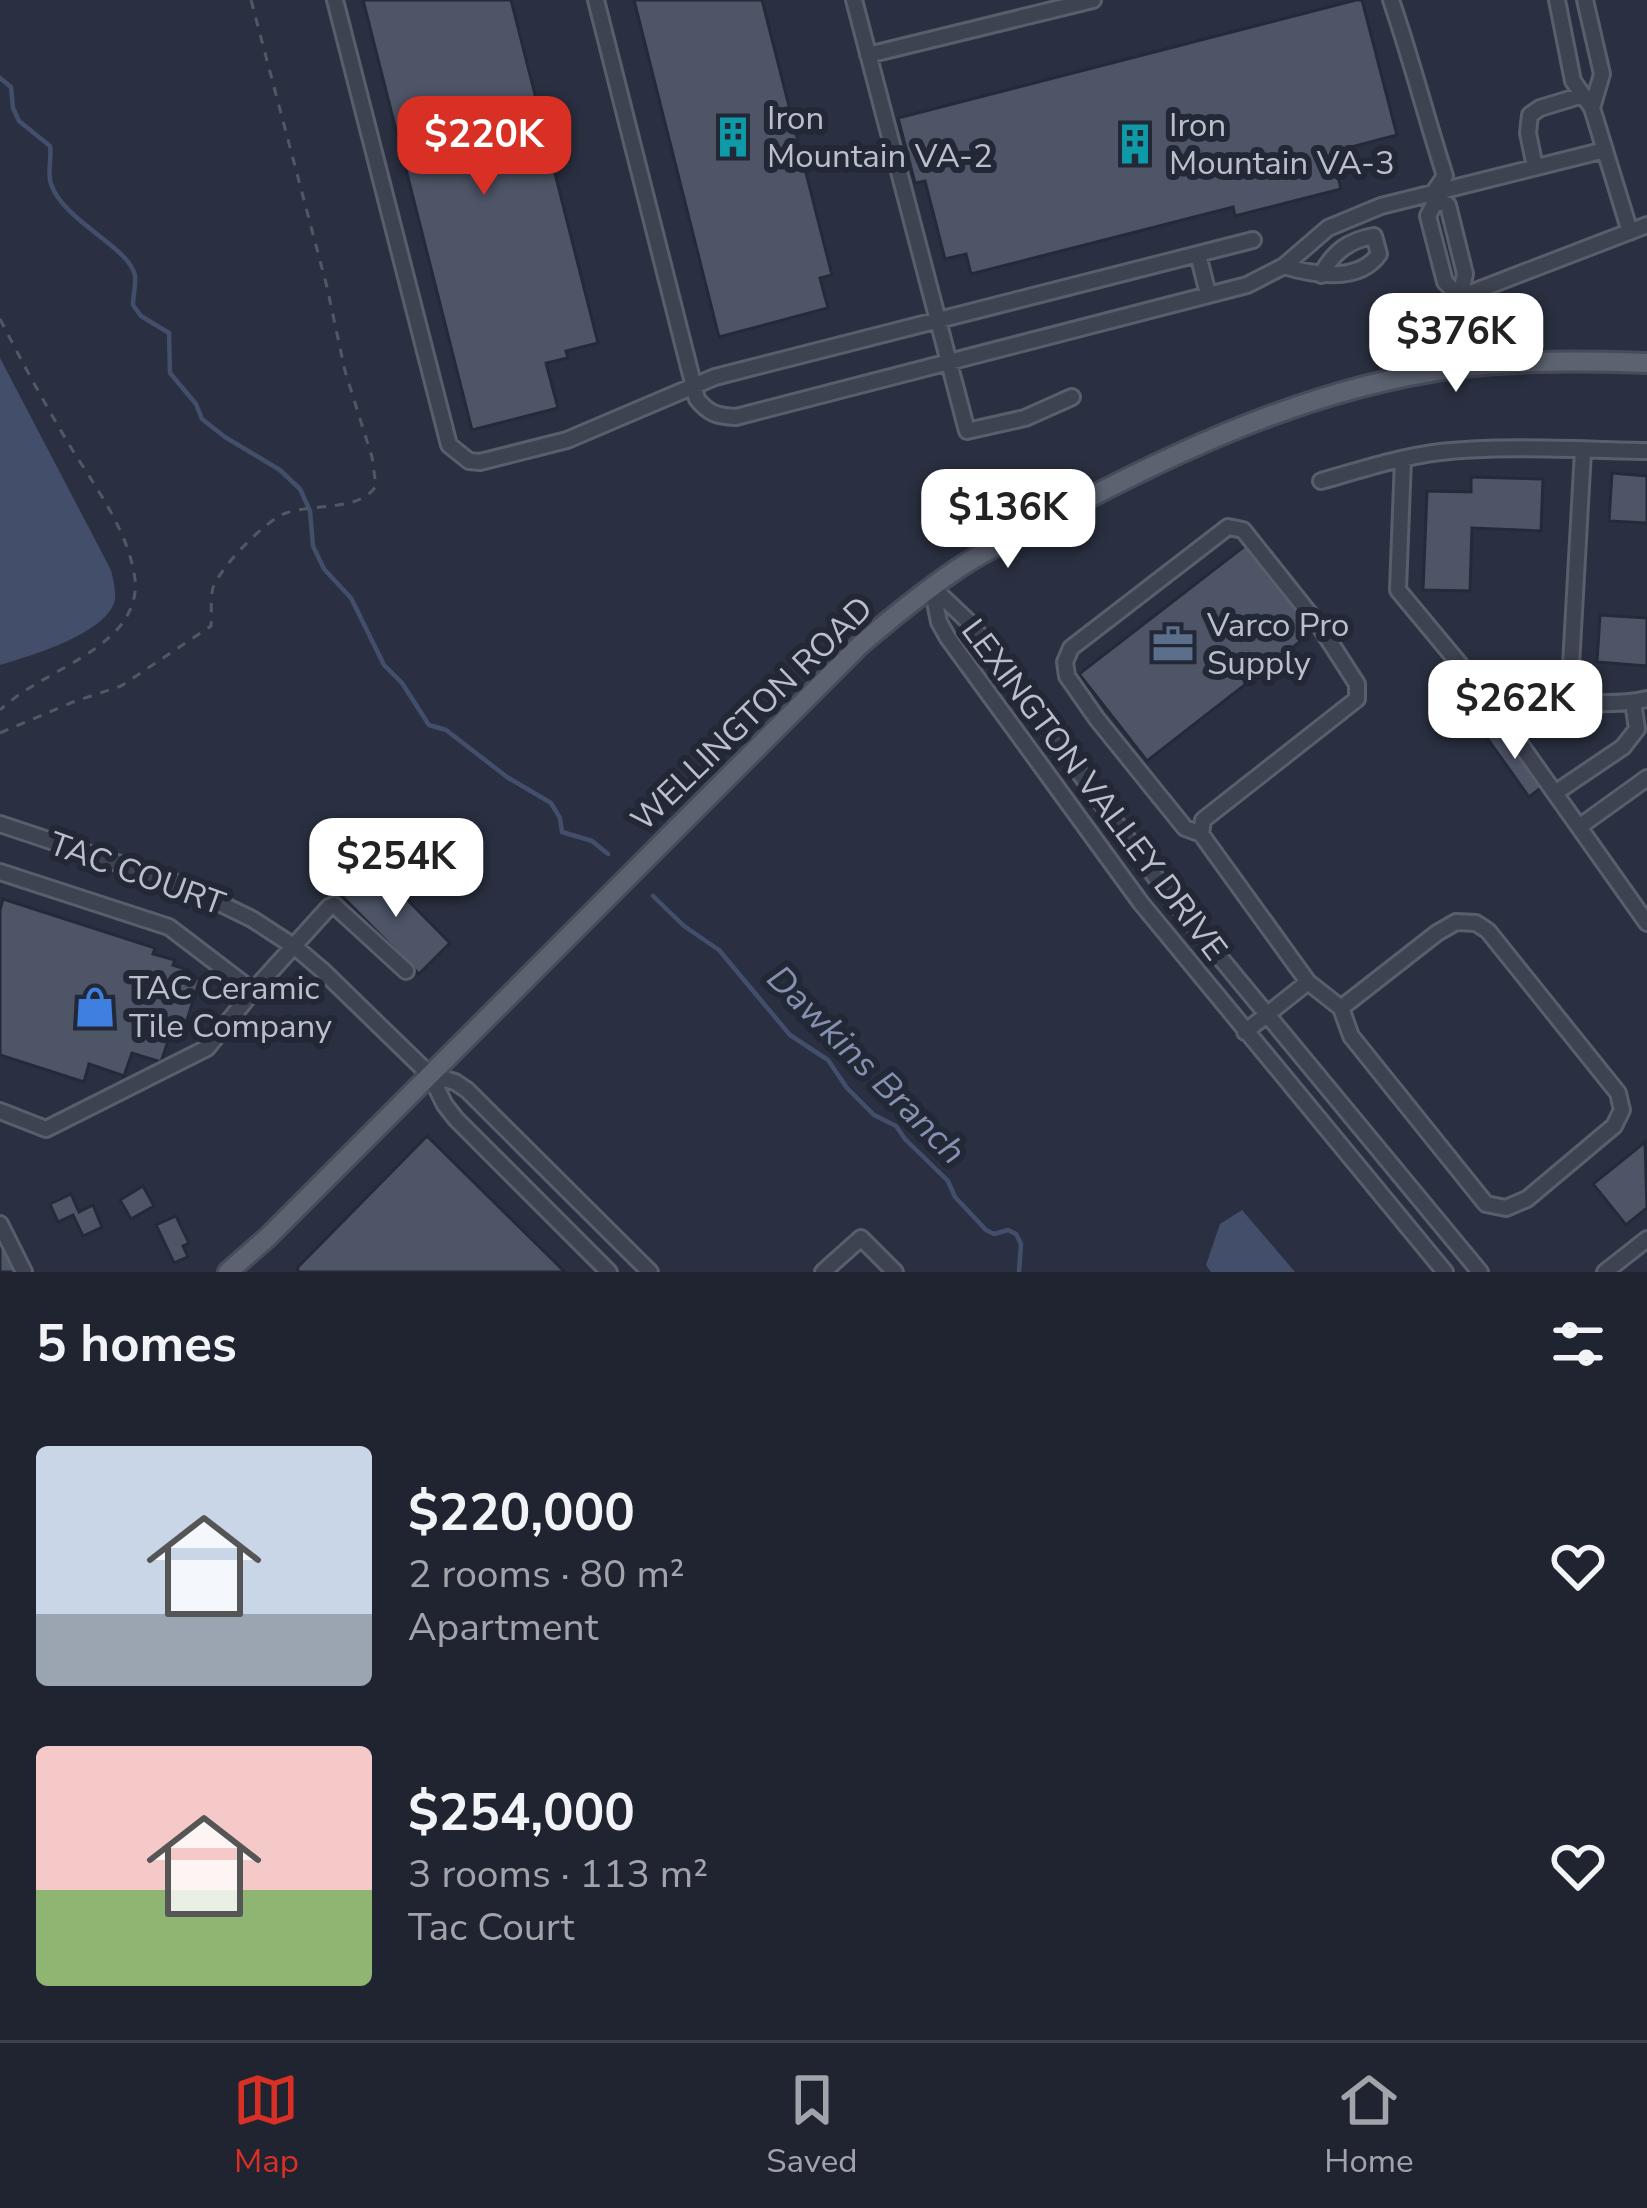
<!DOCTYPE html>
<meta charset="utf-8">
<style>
body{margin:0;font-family:"Nunito Sans",sans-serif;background:#282c39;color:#f1f3f6;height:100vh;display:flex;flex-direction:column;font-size:45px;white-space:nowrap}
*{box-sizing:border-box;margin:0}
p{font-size:39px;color:#a2a4ab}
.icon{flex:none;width:66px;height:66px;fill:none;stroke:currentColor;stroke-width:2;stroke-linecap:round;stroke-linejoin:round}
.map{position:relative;height:1272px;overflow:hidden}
.sheet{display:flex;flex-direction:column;background:#202431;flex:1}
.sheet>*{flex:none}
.price{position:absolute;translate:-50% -102px;padding:0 27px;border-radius:24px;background:#fff;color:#222;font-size:39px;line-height:78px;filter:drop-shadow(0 3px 6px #0008)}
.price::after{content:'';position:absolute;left:50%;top:72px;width:36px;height:27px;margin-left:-18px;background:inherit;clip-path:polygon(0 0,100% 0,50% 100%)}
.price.active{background:#d93025;color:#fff}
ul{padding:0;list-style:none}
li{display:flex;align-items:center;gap:36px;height:300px;padding:0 36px}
li span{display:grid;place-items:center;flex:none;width:336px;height:240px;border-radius:12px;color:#555}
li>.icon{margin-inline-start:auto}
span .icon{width:144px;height:144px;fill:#fffc;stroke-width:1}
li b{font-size:51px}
h2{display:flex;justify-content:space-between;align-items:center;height:144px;padding:0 36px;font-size:51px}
.tab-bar{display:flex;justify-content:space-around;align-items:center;height:168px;border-top:3px solid #3d414d;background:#202431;font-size:33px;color:#a2a4ab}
.tab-bar a{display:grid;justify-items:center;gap:6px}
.tab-bar .active{color:#d93025}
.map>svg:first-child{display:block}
.water{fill:#434e6a}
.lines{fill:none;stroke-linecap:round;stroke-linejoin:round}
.stream{stroke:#434e6a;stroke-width:4.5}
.building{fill:#4e5567;stroke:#242a38;stroke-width:3}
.minor-casing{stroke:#595e6b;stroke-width:20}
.major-casing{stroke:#474c5a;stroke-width:24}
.path{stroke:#4c5b61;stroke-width:3;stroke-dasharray:9 9;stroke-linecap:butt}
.minor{stroke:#3e4351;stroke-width:14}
.major{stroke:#5c6270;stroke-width:18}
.labels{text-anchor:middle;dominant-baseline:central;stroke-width:12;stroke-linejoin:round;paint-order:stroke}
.poi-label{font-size:33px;fill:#bbbfcb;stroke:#222836;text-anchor:start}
.street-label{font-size:33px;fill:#bbbfcb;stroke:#222836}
.water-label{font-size:36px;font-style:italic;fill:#8591af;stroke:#222836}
</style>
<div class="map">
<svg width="1647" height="1272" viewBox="0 0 1647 1272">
<rect width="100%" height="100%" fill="#2a3041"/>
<path class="water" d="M0,358L111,570C113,579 116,590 115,599C109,633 30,656 0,665Z
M1242,1210L1295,1272H1211L1206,1265L1220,1224Z"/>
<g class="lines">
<path class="stream" d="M0,78L11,87L13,108L19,121L50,146C52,159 47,172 51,184C64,222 130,247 135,276C136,285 133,296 133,305L141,316L169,333L170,373L196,404L202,419L225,437L280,470L300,489L310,511L313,546L324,569L351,598L384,665L402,683L429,725L446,730L507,777L551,803L560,818L562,832L592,841L608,854
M653,896L684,926L719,950L790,1035L828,1060L847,1088L874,1115L896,1126L905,1139L948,1181L955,1197L986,1230L994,1234L1008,1230L1016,1234L1021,1244L1019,1272"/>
</g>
<path class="building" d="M363,0H511L598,343L566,351L568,358L546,363L558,408L472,430Z
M634,0H762L832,275L820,278L828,308L719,337Z
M1356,0H1362L1397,135L1332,152L1341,189L1235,216L1233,207L971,274L966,254L945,259L925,181L915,183L898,118Z
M1612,473L1647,476V523L1609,521Z
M1471,477L1543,479L1541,531L1472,528L1470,591L1423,590L1427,491L1471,492Z
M1246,545L1315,630L1147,761L1079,674Z
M1600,615L1647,618V666L1597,662Z
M1502,728L1542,787L1529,797L1487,738Z
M373,865L450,943L419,974L342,896Z
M3,899L155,948L153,954L175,960L173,965L188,970L186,975L200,979L181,1039L170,1035L161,1062L132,1053L124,1076L89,1064L84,1082L0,1055V910Z
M427,1136L565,1272H299L297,1268Z
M1645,1142L1647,1208L1626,1225L1593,1184Z
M143,1186L154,1206L131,1219L120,1200Z
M71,1194L79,1212L93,1205L102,1227L83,1236L73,1215L58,1222L50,1204Z
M176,1216L189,1243L183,1246L188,1257L174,1263L156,1225Z
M0,1234L17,1272H0Z"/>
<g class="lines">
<g class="minor-casing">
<path id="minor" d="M335,0L449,445L469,461L480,462L567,440L715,377L1198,254L1208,294
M596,0L697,399C709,414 717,416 736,417L1247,285L1284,266L1328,228L1381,206L1605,150
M854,0L967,431L1025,418L1072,397
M1391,0C1411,58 1426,117 1445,176L1434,192L1435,195
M1557,0L1573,81L1592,108L1630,232
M1585,0L1602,74L1592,108
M868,55L1093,0
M1535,167L1528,133L1530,115L1540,108L1583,95
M1436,200L1448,205L1465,274L1460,297L1445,282L1428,216Z
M1198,254L1253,240
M1284,266C1313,275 1359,283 1379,254L1374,236C1349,240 1333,252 1321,275
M1469,323L1460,297L1647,225
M1454,368L1469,323L1503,363
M1403,459L1398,590L1486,696L1647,923
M1321,481C1360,470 1400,457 1440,452C1508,445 1579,450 1647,451
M932,587L971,624L1170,897L1480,1272
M932,587L939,622L948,638L1141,903L1445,1272
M1486,696C1531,698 1606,709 1647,699
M1569,701L1583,451
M1555,793L1623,747L1637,729L1633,702
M0,824L180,884L252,919L295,947L322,970L430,1075L445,1105L456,1119L609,1272
M1579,827L1647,778
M1201,834L1203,820L1357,699V684L1321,628L1243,530L1228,527L1071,648L1065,662L1067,676L1097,719L1185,828L1201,834L1308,982L1245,1032
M0,872L169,927L253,991
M1308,982L1341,1008L1351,1036L1486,1204L1506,1208L1527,1199L1614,1126L1622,1110L1618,1093L1488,931L1476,923L1456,922L1437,933L1341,1008
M430,1075L455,1082L467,1090L650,1272
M0,1111L46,1129L207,1048L253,991L329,907L334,905L406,971
M0,1224L24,1272
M823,1272L861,1238L895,1272
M1605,1272L1647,1239"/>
</g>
<g class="major-casing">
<path id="major" d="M228,1272L268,1237L860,645C895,615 930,586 968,562C1005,540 1043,521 1081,502C1199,440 1323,386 1456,368C1520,360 1583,361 1647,363"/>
</g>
<path class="path" d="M0,319C21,360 43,401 67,441C91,481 126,526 134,573C138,592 133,609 121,625C92,661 35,677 0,710
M0,733L73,702L121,686L211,626C212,614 210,600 213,588C220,567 266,520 286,513C314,503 359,512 376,486L372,457L345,371L327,287L251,0"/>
<use href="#minor" class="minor"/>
<use href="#major" class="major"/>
</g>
<defs>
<g id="building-bare" transform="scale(3.24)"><path d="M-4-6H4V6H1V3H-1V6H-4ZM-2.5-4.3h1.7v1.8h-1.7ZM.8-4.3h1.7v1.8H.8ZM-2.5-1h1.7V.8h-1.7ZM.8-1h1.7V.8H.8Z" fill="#0f9aa8" stroke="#222836" stroke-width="2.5" paint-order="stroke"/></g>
<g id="office-bare" transform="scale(3.24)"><path d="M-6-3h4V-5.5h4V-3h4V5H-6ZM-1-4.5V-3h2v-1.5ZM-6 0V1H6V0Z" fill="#5c6f8a" stroke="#222836" stroke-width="2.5" paint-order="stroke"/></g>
<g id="shop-bare" transform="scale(3.24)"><path d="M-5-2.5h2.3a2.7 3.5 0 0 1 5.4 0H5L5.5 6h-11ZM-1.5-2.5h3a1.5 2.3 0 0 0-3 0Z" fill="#3f7fe0" stroke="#222836" stroke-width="2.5" paint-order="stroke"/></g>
</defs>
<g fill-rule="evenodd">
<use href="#building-bare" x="733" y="137"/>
<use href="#building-bare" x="1135" y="144"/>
<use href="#office-bare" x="1173" y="644"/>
<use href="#shop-bare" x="95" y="1007"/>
</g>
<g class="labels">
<g class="poi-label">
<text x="767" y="118">Iron<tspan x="767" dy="38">Mountain VA-2</tspan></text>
<text x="1169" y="125">Iron<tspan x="1169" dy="38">Mountain VA-3</tspan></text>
<text x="1207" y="625">Varco Pro<tspan x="1207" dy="38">Supply</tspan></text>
<text x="129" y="988">TAC Ceramic<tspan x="129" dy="38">Tile Company</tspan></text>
</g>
<g class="street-label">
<text transform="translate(752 714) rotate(-44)">WELLINGTON ROAD</text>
<text transform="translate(1094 790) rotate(53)">LEXINGTON VALLEY DRIVE</text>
<text transform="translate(137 874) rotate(20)">TAC COURT</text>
</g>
<g class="water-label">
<text transform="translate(866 1065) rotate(45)">Dawkins Branch</text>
</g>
</g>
</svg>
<b class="price active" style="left:484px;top:198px">$220K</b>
<b class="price" style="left:1456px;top:395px">$376K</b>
<b class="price" style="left:1008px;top:571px">$136K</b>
<b class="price" style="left:1515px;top:762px">$262K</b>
<b class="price" style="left:396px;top:920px">$254K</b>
</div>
<section class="sheet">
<h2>5 homes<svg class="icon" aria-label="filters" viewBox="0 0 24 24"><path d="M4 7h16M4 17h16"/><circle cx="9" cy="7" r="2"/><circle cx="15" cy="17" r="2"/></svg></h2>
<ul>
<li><span style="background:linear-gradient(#c9d6e8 70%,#9aa5b1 0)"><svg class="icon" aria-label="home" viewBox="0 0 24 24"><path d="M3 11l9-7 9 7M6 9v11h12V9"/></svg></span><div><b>$220,000</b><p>2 rooms · 80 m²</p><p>Apartment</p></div><svg class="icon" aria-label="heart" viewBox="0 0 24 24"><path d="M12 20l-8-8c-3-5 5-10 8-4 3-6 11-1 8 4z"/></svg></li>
<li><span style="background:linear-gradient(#f6c9c9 60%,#8fb573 0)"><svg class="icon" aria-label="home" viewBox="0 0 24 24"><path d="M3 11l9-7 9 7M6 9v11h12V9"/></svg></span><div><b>$254,000</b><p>3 rooms · 113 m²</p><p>Tac Court</p></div><svg class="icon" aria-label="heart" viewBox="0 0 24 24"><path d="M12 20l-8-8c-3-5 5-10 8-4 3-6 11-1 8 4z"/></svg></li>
</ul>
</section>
<nav class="tab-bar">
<a class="active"><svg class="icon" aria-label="map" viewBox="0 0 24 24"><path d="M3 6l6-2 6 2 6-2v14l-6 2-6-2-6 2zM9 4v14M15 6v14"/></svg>Map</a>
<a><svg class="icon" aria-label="saved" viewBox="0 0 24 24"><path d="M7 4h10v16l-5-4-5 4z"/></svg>Saved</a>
<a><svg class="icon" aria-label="home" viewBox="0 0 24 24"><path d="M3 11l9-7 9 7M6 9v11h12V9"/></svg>Home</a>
</nav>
